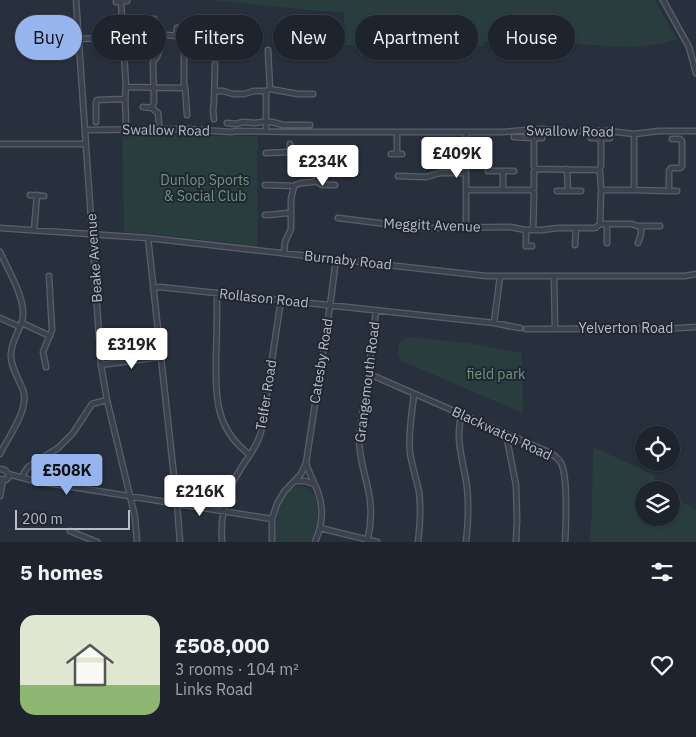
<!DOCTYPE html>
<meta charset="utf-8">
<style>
body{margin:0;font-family:"IBM Plex Sans",sans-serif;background:#252c35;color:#f1f3f6;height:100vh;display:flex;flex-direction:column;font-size:19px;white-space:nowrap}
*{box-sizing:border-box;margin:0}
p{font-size:16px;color:#a0a4aa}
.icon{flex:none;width:28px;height:28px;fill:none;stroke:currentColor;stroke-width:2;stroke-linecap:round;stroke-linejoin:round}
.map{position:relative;height:542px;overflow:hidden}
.panel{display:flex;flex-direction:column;background:#1d242d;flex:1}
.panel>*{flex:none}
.guide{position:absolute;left:15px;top:15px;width:666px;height:45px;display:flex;gap:10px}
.fabs{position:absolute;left:635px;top:426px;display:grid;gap:10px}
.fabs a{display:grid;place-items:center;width:45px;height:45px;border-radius:50%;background:#1d242d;box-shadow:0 1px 4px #0004,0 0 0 1px #3b4149;font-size:25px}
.scale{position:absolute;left:15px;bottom:12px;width:115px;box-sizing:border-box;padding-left:5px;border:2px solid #b7bdc8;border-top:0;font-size:14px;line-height:18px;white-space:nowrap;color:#b7bdc8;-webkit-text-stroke:4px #202732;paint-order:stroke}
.price{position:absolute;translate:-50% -42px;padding:0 11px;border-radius:5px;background:#fff;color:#222;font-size:16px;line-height:32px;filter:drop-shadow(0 1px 2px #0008)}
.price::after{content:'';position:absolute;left:50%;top:30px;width:15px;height:11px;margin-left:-8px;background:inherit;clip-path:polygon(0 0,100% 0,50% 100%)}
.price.active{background:#96b5ee;color:#111}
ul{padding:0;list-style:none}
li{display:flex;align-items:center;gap:15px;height:125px;padding:0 20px}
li+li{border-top:1px solid #3b4149}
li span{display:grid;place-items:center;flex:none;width:140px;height:100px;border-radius:15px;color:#555}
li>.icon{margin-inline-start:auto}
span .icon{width:60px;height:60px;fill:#fffc;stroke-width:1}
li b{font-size:21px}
h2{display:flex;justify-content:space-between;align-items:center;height:60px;padding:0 20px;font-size:21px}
.tag{padding:0 18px;border-radius:22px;background:#1d242d;box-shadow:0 1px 4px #0004,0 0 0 1px #3b4149;font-size:18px;line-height:45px}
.tag.active{background:#96b5ee;color:#111}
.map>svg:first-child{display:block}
.green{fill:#2a3d3e}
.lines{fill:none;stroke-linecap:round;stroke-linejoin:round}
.minor-casing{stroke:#59606b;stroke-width:7}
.minor{stroke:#3b424d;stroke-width:4.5}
.labels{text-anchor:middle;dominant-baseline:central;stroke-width:4;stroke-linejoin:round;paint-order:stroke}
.street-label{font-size:14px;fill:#b7bdc8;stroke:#202732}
.park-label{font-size:14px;fill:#70967a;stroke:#202732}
</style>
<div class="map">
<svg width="696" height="542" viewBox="0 0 696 542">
<rect width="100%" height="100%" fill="#27303c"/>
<path class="green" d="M210,0H655L677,39L660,44L629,47L557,43L483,41V46L345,45L344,12L320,11Z
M122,135L258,136V150L257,152L258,246L169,236L124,232Z
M410,337L467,343L522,353L523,413L402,361C394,350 398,341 410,337Z
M593,447L656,476L649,490H644V518H671V502L678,504L680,501L696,509V542H590L592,510Z
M298,486C326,486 318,526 311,542H276C274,524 279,493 298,486Z"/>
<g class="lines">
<g class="minor-casing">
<path id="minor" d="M76,0L101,365L107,400L135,517L137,542
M663,0L689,47L696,73
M121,1L126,87C124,100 126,111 126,124
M116,2L127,1
M154,19L155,36
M176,36L177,28
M78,39L167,35L176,36L182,40L184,45V86L185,87L187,115
M126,87L181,88L184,86
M270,89L298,94H313
M214,91H223L233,94H244L254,91H266
M143,107L152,108L158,113L159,124
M152,108L154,102L153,63L154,60C161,55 159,44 159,36
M214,119L213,111L214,101L215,64
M96,122V102L97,100L124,99
M227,123L235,124L243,122L255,123L262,122H272L283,125H310
M85,130L187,129L231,132L238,131L295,132H503L541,129L575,131H608L634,134L659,131H696
M266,131V91L270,89L268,50
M514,137L534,138
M591,138H610
M0,144H85
M290,152V144
M266,153L314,151C320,155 319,160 319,166C318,192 308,177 294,186L291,199V229L285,242L284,253
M391,154H402
M397,154V132
M536,169L599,170
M567,169L568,191
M488,171H514
M398,176L426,177L440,173H466
M316,181L322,185H335
M265,185L294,186
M466,190H532
M503,190V171
M602,190H634V134
M634,190L669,191V171L671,168H680L682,166V141L680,139H672
M557,191H581
M669,191H677
M30,195L44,196
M265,215C274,215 282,213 291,213
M338,218L419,228L510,227L526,230H542L558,228H595L600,224L601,192L602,190L601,188L600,172L599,170L601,166V138
M600,224H632L637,226H660
M466,227V132
M0,228L148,238L486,276H685L696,274
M34,230L37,195
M526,230V246H532
M533,230L534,193L532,190L534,188V171L536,169L534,166V138H542
M148,238L177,504L180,542
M607,243V224
M638,243L641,234V226
M575,245L576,228
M0,252C8,270 28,302 22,321C19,332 11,342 11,354C10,366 19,379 23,390C30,409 8,437 0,454
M554,276L555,329L679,328L696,327
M153,288L160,287L494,323L520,328
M217,293C217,314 217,334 216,355C216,396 214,428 250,455
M0,318L20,327
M22,323L50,336
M494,323L500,276
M526,329H555
M101,365L161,357
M46,367L43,352L52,330L49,276
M368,375L376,377L546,451C552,454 558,457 561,463C568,476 566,526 565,542
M414,394C412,413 408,433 410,453C412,466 416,478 419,491C421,507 420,526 418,542
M462,414C454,439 464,463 467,487C469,505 468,524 466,542
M506,434L516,485L517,520L516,542
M306,463C309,473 314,482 318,492C324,508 322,526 315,542
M0,469L5,470L9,475L8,478L6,480L0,479
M8,474L35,481L272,519
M23,478L24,473L28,467L58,448L73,433L92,404L107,400
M295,481H305L314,484
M0,496L3,480
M320,528L377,542
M70,531L97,542
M222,542C220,517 226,491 240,470C248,456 257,448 261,432L281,300
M272,542V519L277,504L284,492L301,474L306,463L330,306L336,259
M367,542C372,523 372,503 367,484C363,468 359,455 359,438L372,344L376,310"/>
</g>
<use href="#minor" class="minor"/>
</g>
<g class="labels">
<g class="street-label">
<text transform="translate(166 130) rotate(1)">Swallow Road</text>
<text transform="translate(570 131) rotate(1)">Swallow Road</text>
<text transform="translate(432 225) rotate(2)">Meggitt Avenue</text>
<text transform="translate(94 258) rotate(-94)">Beake Avenue</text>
<text transform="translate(348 260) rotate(6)">Burnaby Road</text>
<text transform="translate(264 298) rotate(6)">Rollason Road</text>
<text x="626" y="328">Yelverton Road</text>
<text transform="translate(321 361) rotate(-81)">Catesby Road</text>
<text transform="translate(367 382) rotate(-83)">Grangemouth Road</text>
<text transform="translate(266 395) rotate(-81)">Telfer Road</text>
<text transform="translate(502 433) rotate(25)">Blackwatch Road</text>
</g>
<g class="park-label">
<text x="205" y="180">Dunlop Sports<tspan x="205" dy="16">&amp; Social Club</tspan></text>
<text x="496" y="374">field park</text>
</g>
</g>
</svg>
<div class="fabs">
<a><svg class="icon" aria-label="locate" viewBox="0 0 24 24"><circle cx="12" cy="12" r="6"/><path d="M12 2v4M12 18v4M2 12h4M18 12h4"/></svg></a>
<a><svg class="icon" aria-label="layers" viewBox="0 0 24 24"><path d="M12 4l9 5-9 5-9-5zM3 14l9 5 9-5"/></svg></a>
</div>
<div class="scale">200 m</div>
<b class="price" style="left:457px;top:179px">£409K</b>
<b class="price" style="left:323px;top:187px">£234K</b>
<b class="price" style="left:132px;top:370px">£319K</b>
<b class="price active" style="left:67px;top:496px">£508K</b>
<b class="price" style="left:200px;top:517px">£216K</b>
<div class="guide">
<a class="tag active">Buy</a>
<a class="tag">Rent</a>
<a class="tag">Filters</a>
<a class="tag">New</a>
<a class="tag">Apartment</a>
<a class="tag">House</a>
</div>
</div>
<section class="panel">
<h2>5 homes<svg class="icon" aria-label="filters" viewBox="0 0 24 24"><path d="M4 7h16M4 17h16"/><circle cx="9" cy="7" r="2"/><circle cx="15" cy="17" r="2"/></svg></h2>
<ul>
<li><span style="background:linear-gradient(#dfe7d0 70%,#8fb573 0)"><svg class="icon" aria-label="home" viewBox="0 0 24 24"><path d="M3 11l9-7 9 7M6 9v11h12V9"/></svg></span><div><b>£508,000</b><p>3 rooms · 104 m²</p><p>Links Road</p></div><svg class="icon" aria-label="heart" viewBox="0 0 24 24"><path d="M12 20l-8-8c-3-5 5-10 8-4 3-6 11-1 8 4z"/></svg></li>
</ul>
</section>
